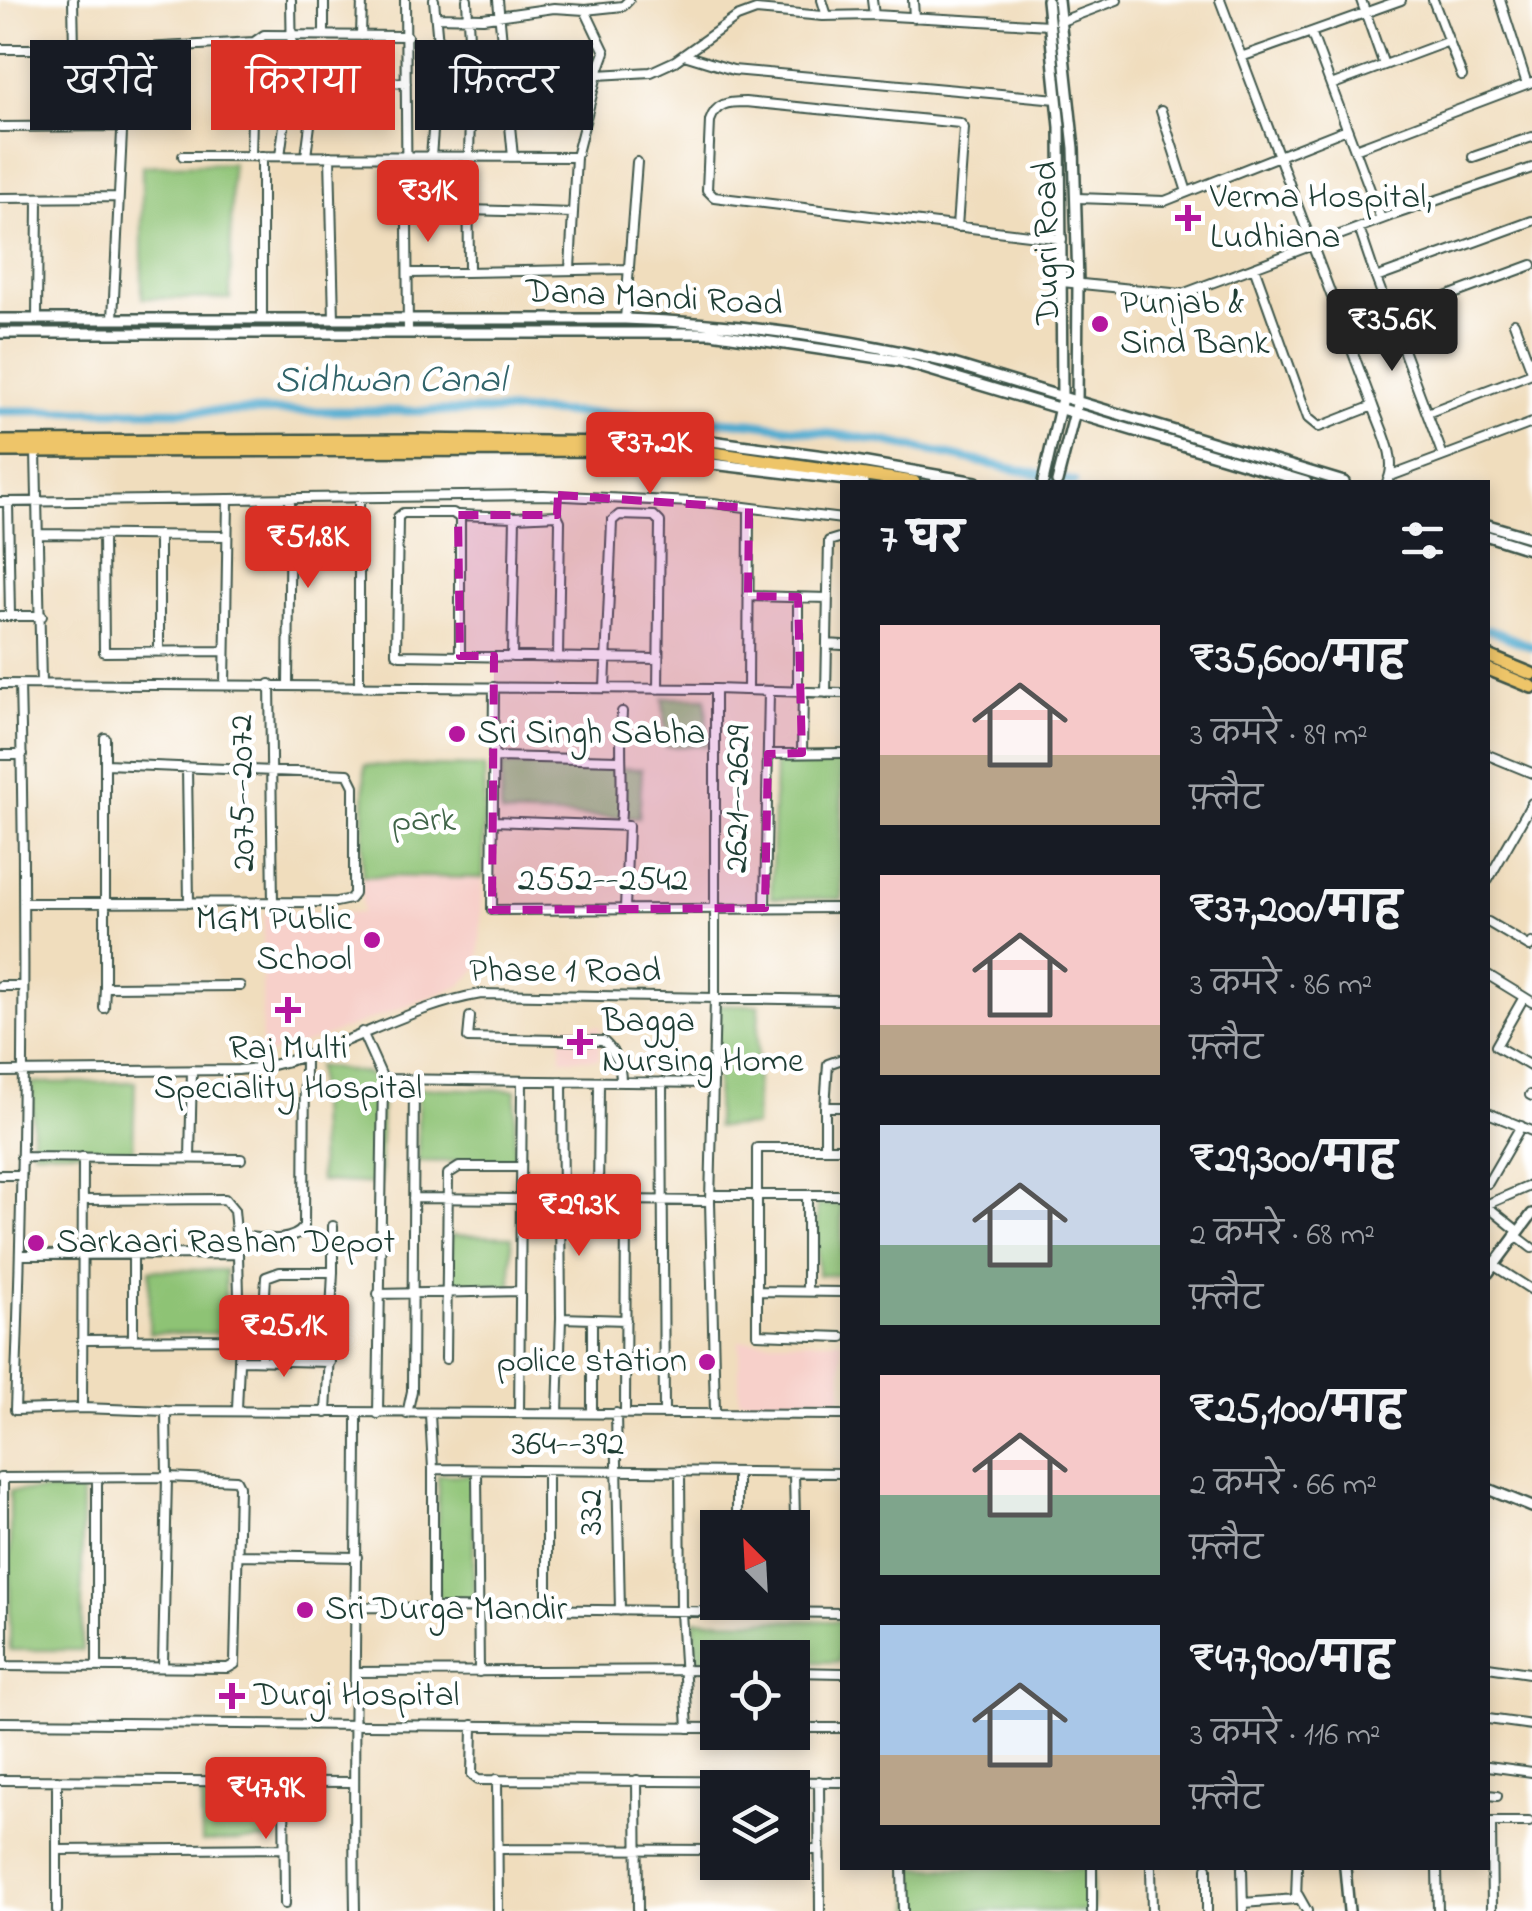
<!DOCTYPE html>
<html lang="hi">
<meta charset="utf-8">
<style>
body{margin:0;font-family:"Indie Flower","Playpen Sans Deva",sans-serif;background:#242831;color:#f1f3f6;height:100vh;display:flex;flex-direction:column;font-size:38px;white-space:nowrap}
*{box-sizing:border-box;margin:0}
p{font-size:32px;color:#9ea1a6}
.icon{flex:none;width:55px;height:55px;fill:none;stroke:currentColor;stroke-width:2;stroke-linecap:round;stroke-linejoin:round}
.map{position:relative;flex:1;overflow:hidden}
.panel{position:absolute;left:840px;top:480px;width:650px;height:1390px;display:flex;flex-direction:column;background:#171b24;border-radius:0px;box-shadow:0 5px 15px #0003}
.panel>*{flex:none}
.banner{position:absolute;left:30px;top:40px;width:660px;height:90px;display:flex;gap:20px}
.needle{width:65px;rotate:336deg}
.controls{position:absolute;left:700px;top:1510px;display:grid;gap:20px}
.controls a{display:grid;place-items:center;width:110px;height:110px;border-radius:0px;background:#171b24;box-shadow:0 5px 15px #0003;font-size:50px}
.price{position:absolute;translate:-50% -85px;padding:0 22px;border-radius:10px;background:#d93025;color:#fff;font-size:32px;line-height:65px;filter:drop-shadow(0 2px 5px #0008)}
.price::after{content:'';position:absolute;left:50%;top:60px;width:30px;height:22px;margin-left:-15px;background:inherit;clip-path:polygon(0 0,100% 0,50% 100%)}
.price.current{background:#222;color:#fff}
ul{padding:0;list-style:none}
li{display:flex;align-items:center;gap:30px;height:250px;padding:0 40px}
li span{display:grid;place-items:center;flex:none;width:280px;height:200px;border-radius:0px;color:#555}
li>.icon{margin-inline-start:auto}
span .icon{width:120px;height:120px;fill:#fffc;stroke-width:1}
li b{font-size:42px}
h2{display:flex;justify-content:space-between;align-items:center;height:120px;padding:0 40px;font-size:42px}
.chip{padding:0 35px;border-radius:0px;background:#171b24;box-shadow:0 5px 15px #0003;font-size:35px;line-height:90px}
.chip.current{background:#d93025;color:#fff}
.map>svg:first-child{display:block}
.built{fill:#f7d0ca}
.green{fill:#8ec375;stroke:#568054;stroke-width:2.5}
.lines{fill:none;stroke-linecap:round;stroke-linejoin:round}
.canal{stroke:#52abcf;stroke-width:9}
.minor-casing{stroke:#3e5549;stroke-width:12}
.tertiary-casing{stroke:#3e5549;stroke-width:14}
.trunk-casing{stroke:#3e5549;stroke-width:16}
.minor{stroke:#fff;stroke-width:8}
.tertiary{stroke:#fff;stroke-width:9}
.trunk{stroke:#eec569;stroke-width:11}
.marked{fill:#b5179e;fill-opacity:0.2;stroke:#b5179e;stroke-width:8;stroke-dasharray:20 12;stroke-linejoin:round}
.poi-dot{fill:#b5179e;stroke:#fff;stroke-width:4}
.labels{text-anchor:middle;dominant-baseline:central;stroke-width:9;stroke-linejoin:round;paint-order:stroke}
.poi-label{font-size:35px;fill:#1f3d34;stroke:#fff;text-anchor:start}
.street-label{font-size:35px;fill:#1f3d34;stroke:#fff}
.park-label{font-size:35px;fill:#406548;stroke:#fff}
.water-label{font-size:38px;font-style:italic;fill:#31646a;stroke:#fff}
</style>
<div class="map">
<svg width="1532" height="1911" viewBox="0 0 1532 1911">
<rect width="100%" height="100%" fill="#fff"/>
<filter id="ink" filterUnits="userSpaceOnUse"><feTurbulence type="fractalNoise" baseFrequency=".01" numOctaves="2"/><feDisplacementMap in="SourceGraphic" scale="20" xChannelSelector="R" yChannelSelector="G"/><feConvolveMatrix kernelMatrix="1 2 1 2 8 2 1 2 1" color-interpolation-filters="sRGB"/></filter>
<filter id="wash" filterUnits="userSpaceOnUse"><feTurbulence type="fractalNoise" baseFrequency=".0048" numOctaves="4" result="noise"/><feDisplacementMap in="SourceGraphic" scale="40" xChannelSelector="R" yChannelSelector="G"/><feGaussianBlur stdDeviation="2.25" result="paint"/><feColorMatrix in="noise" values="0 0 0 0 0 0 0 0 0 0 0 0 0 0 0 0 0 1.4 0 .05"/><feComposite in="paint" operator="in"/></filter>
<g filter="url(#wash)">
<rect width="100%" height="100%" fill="#f0ddbd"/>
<path class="built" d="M362,876L483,878L479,967L460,986L313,1041L261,1057L264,912L362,913Z
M561,1026H600L599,1059H561Z
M739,1341H842V1400H739Z"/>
<path class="green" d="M232,163L230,299L142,298V166Z
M663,698H706L707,745L666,747Z
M842,762V899L771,898L775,763Z
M365,765L485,767L483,878L362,876Z
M501,765L642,769L639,818L501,814Z
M717,1005H759L755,1126L716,1127Z
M317,1066L365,1073L382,1082L380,1184L320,1181Z
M135,1082L133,1151H33L32,1083Z
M418,1088L516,1090L514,1160L418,1162Z
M842,1204V1275H818L817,1205Z
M451,1235L512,1237L511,1287L450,1283Z
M150,1270H225V1333H149Z
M438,1475H473L474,1606L437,1603Z
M10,1491H82V1650H10Z
M695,1620L840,1621L839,1662H793L792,1658H718L717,1661H694Z
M275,1788L276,1840L202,1842L201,1790Z
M911,1868H1093L1092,1911H912Z"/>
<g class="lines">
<path class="canal" d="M0,411H500L615,414L752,423L883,441L1074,482
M1488,629L1532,647"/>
</g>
</g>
<g filter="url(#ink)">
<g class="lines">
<g class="minor-casing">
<path id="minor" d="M73,0L74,49
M405,0L408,331
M467,0L471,76L469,157
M498,0L513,157
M822,0L827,16
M872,0L874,15
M913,0L914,18
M1220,0L1373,406C1381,429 1399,460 1387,482
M1361,0L1384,65
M1433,0L1462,76
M1500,0L1527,84
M585,10L605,52L597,74
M436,17L483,18L554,8L585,10L623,6L629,0
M1059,22L1117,0
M1311,32L1381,219
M324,35V0
M361,36L362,0
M254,42L264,35L407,36
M0,49H126L254,42L251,156
M504,54L593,59
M684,55L733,70L1057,99
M1241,57L1401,0
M1331,85L1449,41
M1161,111L1187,192
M0,127L123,126
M1355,149L1532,82
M183,156L576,157
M280,156L292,67L291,0
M306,156L311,117L321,78L406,83
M330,156L334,319
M431,157L439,54L434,0
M468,157L469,272
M1473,157L1532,137
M0,198L118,197
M1077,198L1165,201L1347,129
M468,210L573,213
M957,227L964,128L960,123L745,102C728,102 716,103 710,121L707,190L714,197L1062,239
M1359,228L1376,278L1532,221
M1254,267L1308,418L1319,427L1373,406
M570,269L576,157L597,75L651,72L675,61L737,17L756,10L823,16L874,15L1049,25
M410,273L629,269
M1376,278L1443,456
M1062,282L1182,294L1393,215L1532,168
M1391,317L1532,265
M37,319L38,198
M113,319L126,49
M262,319V156
M625,319L637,162
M1514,323L1532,371
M1427,413L1532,373
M36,451L41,684
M1391,476L1532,423
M359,497V685
M0,502L544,495L713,503L842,519
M8,502L10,616
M458,515L515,517
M39,534L227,536
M103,535L104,652L225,651
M748,596L828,598
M798,597V692
M0,616H42
M827,644L842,645
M159,652V535
M460,656V518L453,513H403L398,517L396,653L400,655L658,659
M512,657L515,517L557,515L560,521L558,657
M0,684L715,689V999L710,1201L715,1412
M20,684C26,926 24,1168 15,1410L82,1408L166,1411
M225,684L228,499
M270,684L273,902
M288,684L290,498
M494,687L492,910L842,908
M605,688L612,521L619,515L654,516L660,522L658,689
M715,689L842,693
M748,690L749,508
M826,693L829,541L842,537
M105,738V987L240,986
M802,753L803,692
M768,754L842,753
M0,755H22
M1488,755L1532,773
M494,757L619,760
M187,768L189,903
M493,821L628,826L625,909
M620,825C624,787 619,750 622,712
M1488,880L1532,803
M24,903L336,902L350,899L354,894V786L348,774L106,764
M765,908L769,691
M1488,922L1530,947L1532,943
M1488,975L1524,997
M0,986H23
M1532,1002L1524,997L1496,1046L1532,1067
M104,1008L105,987
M470,1017L468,1038L603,1041C616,1053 621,1064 621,1082
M362,1032L383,1079L712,1083
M0,1072L238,1070C323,1064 397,1008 481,994L842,1000
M562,1081L563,1200
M662,1082L664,1413
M1530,1095L1532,1096
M825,1107L828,1064L842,1059
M842,1107H825V1148H757V1334L842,1337
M1488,1113L1532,1131
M825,1148H842
M21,1157L241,1159
M190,1158L192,1070
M0,1175H20
M1488,1183L1521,1126
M711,1195H842
M807,1195V1291
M413,1198L710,1201
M84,1200L225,1199L234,1210L238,1254
M560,1200L561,1318
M598,1200L599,1082
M1488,1204L1532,1185
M1488,1207L1518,1231
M1515,1235L1532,1248
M237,1236C257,1237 291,1246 304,1227L305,1055
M21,1255L238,1254L240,1339L237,1409
M133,1256V1340
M1493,1265L1532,1290
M333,1272V1226
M758,1291L842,1292
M378,1294L520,1291
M592,1319V1413
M83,1340L240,1339
M446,1359L448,1174L459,1167H521
M239,1360L330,1362
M261,1360L266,1277L280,1272H333L326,1413
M82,1408L83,1157
M519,1413L522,1081
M558,1413L561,1318L626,1320
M616,1413L620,1611
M625,1413L626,1200
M378,1414L383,1079
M407,1414L412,1391L414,1080
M430,1414L433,1469
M680,1471L681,1612L688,1728
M477,1472L479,1672
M547,1472V1611
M737,1472V1528
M794,1473L797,1613
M97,1477V1666
M0,1478L167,1477L166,1411L842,1415
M238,1555L357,1557
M357,1607L842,1613
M433,1610V1469L842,1473
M0,1666L228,1668L235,1664L239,1486L236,1480L167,1477L163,1665
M3,1666V1478
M1488,1667L1529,1673
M355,1672L718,1670
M792,1672L842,1673
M1488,1719L1532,1725
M0,1722L718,1728
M473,1725L472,1775L478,1780L842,1782
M792,1728H842
M1488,1766L1532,1772
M497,1779L498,1911
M0,1780L353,1782
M57,1780V1911
M637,1780L638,1911
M284,1781L285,1904
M819,1781L820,1911
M1488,1795L1497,1796
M497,1849L718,1850
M57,1850L284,1848
M792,1850H819
M902,1868L903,1911
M1092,1868V1911
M1151,1868L1152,1911
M1207,1868V1911
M1242,1868L1243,1911
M1437,1868L1438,1911
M1298,1895L1307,1911
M1243,1903L1296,1899L1297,1868
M355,1911C352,1745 357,1579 357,1413
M1492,1911L1491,1822H1529"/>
</g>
<g class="tertiary-casing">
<path id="tertiary" d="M0,319H625C735,323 844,337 950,363L1344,482
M0,333H711L900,361L1306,482
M681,444L696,439L832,457L976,482
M662,458L863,482
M1043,482L1062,398L1060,127L1047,0
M1057,482L1077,404L1078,283L1074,148L1058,0
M1488,525L1532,538
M1488,536L1532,550
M1488,1273L1532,1214
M1488,1489L1532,1507
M1345,1868L1349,1911"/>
</g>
<g class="trunk-casing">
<path id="trunk" d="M0,442L414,440L681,444L700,451L914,482
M0,451L616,450L684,455L700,451
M1488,656L1532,674
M1488,669L1532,687"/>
</g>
<use href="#minor" class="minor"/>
<use href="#tertiary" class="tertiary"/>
<use href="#trunk" class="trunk"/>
</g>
</g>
<path class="marked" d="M558,495L749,508L748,596L798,597L802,753L768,754L765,908L492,910L494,656H460L458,515H557Z"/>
<g class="poi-dot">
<path d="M1183 203h10v10h10v10h-10v10h-10v-10h-10v-10h10z"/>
<circle cx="1100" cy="324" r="10"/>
<circle cx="457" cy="734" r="10"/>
<circle cx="372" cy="940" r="10"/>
<path d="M283 995h10v10h10v10h-10v10h-10v-10h-10v-10h10z"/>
<path d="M575 1027h10v10h10v10h-10v10h-10v-10h-10v-10h10z"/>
<circle cx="36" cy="1243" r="10"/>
<circle cx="707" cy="1362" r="10"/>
<circle cx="305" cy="1610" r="10"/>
<path d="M227 1681h10v10h10v10h-10v10h-10v-10h-10v-10h10z"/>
</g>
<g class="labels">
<g class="poi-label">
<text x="1210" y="198">Verma Hospital,<tspan x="1210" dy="40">Ludhiana</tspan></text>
<text x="1120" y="304">Punjab &amp;<tspan x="1120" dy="40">Sind Bank</tspan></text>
<text x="477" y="734">Sri Singh Sabha</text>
<text x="352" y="920" text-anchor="end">MGM Public<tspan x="352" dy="40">School</tspan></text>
<text x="602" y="1022">Bagga<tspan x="602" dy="40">Nursing Home</tspan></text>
<text x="288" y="1049" text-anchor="middle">Raj Multi<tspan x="288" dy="40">Speciality Hospital</tspan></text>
<text x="56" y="1243">Sarkaari Rashan Depot</text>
<text x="687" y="1362" text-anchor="end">police station</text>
<text x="325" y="1610">Sri Durga Mandir</text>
<text x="254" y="1696">Durgi Hospital</text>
</g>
<g class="street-label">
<text transform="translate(1048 243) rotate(-91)">Dugri Road</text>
<text transform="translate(654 299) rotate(3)">Dana Mandi Road</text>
<text transform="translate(244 793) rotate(-91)">2075--2072</text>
<text transform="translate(739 799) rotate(-89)">2621--2629</text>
<text x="603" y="881">2552--2542</text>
<text x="565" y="972">Phase 1 Road</text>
<text x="568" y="1445">364--392</text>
<text transform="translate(592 1512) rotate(-90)">332</text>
</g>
<g class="park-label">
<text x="424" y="821">park</text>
</g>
<g class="water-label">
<text x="390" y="382">Sidhwan Canal</text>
</g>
</g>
</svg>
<div class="controls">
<a><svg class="needle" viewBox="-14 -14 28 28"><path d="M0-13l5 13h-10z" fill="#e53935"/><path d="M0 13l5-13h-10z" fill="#9ea1a6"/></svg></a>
<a><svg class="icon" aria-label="locate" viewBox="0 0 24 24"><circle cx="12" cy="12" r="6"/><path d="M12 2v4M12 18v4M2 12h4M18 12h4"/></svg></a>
<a><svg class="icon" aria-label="layers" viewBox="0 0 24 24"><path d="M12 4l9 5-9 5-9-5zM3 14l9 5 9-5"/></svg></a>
</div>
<b class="price" style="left:428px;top:245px">₹31K</b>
<b class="price current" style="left:1392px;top:374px">₹35.6K</b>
<b class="price" style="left:650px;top:497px">₹37.2K</b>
<b class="price" style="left:308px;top:591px">₹51.8K</b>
<b class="price" style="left:579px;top:1259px">₹29.3K</b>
<b class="price" style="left:284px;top:1380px">₹25.1K</b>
<b class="price" style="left:266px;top:1842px">₹47.9K</b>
<div class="banner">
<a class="chip">खरीदें</a>
<a class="chip current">किराया</a>
<a class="chip">फ़िल्टर</a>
</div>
<section class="panel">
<h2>7 घर<svg class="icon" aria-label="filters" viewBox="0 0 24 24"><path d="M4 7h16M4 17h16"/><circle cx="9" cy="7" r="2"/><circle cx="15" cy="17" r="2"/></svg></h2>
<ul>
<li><span style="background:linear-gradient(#f6c9c9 65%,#b9a48a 0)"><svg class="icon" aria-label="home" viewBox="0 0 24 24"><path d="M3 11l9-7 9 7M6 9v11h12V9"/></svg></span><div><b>₹35,600/माह</b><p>3 कमरे · 89 m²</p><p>फ़्लैट</p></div></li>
<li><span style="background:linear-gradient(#f6c9c9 75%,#b9a48a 0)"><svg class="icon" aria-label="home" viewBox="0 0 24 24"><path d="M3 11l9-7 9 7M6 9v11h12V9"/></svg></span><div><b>₹37,200/माह</b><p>3 कमरे · 86 m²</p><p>फ़्लैट</p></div></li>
<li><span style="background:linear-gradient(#c9d6e8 60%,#7fa58c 0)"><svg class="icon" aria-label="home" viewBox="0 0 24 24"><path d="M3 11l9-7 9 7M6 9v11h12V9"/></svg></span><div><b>₹29,300/माह</b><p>2 कमरे · 68 m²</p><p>फ़्लैट</p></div></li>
<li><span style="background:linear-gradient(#f6c9c9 60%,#7fa58c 0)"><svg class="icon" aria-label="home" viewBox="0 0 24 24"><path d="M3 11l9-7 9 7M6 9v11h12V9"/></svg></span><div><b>₹25,100/माह</b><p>2 कमरे · 66 m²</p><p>फ़्लैट</p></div></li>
<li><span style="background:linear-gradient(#a9c7e8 65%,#b9a48a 0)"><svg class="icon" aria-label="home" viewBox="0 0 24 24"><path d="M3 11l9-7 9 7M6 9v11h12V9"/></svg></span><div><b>₹47,900/माह</b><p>3 कमरे · 116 m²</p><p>फ़्लैट</p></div></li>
</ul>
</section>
</div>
